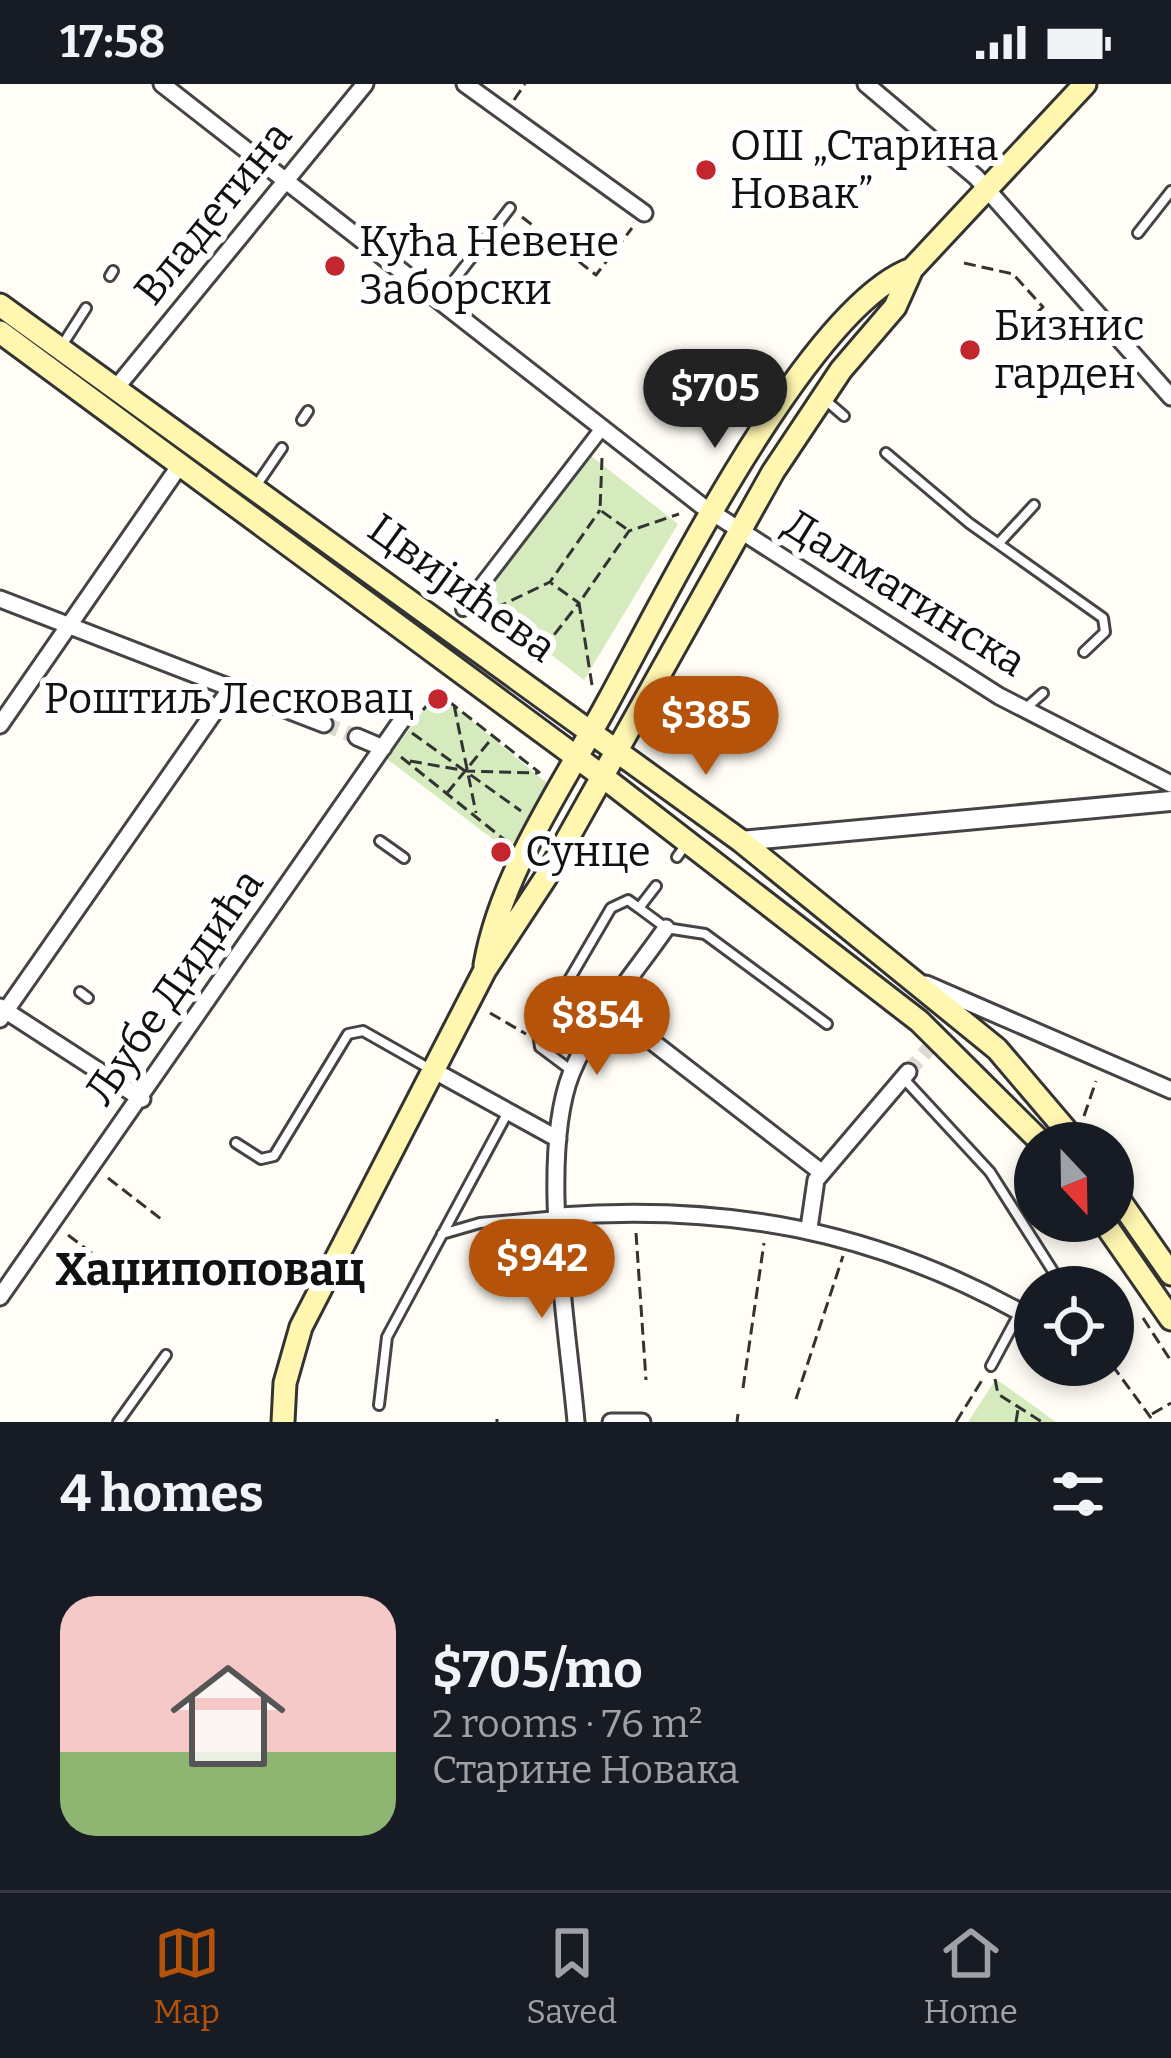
<!DOCTYPE html>
<meta charset="utf-8">
<style>
body{margin:0;font-family:Bitter,serif;background:#20242c;color:#f1f3f6;height:100vh;display:flex;flex-direction:column;font-size:45px;white-space:nowrap}
*{box-sizing:border-box;margin:0}
p{font-size:39px;color:#9ea1a6}
.icon{flex:none;width:66px;height:66px;fill:none;stroke:currentColor;stroke-width:2;stroke-linecap:round;stroke-linejoin:round}
.map{position:relative;height:1338px;overflow:hidden}
.drawer{display:flex;flex-direction:column;background:#171b24;flex:1}
.drawer>*{flex:none}
.needle{width:78px;rotate:158deg}
.tools{position:absolute;left:1014px;top:1038px;display:grid;gap:24px}
.tools a{display:grid;place-items:center;width:120px;height:120px;border-radius:50%;background:#171b24;box-shadow:0 6px 18px #0003;font-size:60px}
.price{position:absolute;translate:-50% -102px;padding:0 27px;border-radius:42px;background:#b45309;color:#fff;font-size:39px;line-height:78px;filter:drop-shadow(0 3px 6px #0008)}
.price::after{content:'';position:absolute;left:50%;top:72px;width:36px;height:27px;margin-left:-18px;background:inherit;clip-path:polygon(0 0,100% 0,50% 100%)}
.price.selected{background:#222;color:#fff}
ul{padding:0;list-style:none}
li{display:flex;align-items:center;gap:36px;height:300px;padding:0 60px}
li span{display:grid;place-items:center;flex:none;width:336px;height:240px;border-radius:36px;color:#555}
li>.icon{margin-inline-start:auto}
span .icon{width:144px;height:144px;fill:#fffc;stroke-width:1}
li b{font-size:51px}
h2{display:flex;justify-content:space-between;align-items:center;height:144px;padding:0 60px;font-size:51px}
.status{display:flex;justify-content:space-between;align-items:center;height:84px;padding:0 60px;background:#171b24;direction:ltr}
.status svg{height:33px;fill:currentColor}
.dock{display:flex;justify-content:space-around;align-items:center;height:168px;border-top:3px solid #363941;background:#171b24;font-size:33px;color:#9ea1a6}
.dock a{display:grid;justify-items:center;gap:6px}
.dock .selected{color:#b45309}
.map>svg:first-child{display:block}
.green{fill:#d5ebbd}
.lines{fill:none;stroke-linecap:round;stroke-linejoin:round}
.minor-tunnel{stroke:#dbdad3;stroke-width:15;stroke-dasharray:15 8;stroke-linecap:butt}
.service-casing{stroke:#444;stroke-width:14}
.pedestrian-casing{stroke:#444;stroke-width:18}
.minor-casing{stroke:#444;stroke-width:21}
.tertiary-casing{stroke:#444;stroke-width:24}
.secondary-casing{stroke:#333;stroke-width:27}
.path{stroke:#333;stroke-width:3;stroke-dasharray:12 6;stroke-linecap:butt}
.service{stroke:#fff;stroke-width:8}
.pedestrian{stroke:#fff;stroke-width:12}
.minor{stroke:#fff;stroke-width:15}
.tertiary{stroke:#fff;stroke-width:18}
.secondary{stroke:#fff6b0;stroke-width:21}
.poi-dot{fill:#c4262e;stroke:#fff;stroke-width:4.5}
.labels{text-anchor:middle;dominant-baseline:central;stroke-width:12;stroke-linejoin:round;paint-order:stroke}
.poi-label{font-size:42px;fill:#111;stroke:#fff;text-anchor:start}
.street-label{font-size:42px;fill:#111;stroke:#fff}
.neighbourhood-label{font-size:45px;font-weight:bold;fill:#111;stroke:#fff}
</style>
<div class="status"><b>17:58</b><svg viewBox="0 0 49 12"><path d="M0 12V9h3v3zM5 12V6h3v6zM10 12V3h3v9zM15 12V0h3v12zM26 1h20v11H26zM47 4h2v5h-2z"/></svg></div>
<div class="map">
<svg width="1171" height="1338" viewBox="0 0 1171 1338">
<rect width="100%" height="100%" fill="#fffdf5"/>
<path class="green" d="M581,364L678,440L584,596L474,511Z
M447,616L548,700L510,768L387,675L428,620L439,626Z
M996,1295L1056,1338H968Z"/>
<g class="lines">
<path class="minor-tunnel" d="M324,640L357,653
M908,988L929,964"/>
<g class="service-casing">
<path id="service" d="M1138,149L1171,107
M110,192L113,187
M438,217L510,124
M61,263L86,224
M823,314L844,332
M302,336L308,327
M886,369L969,439L1103,534L1105,548L1084,568
M256,402L282,364
M999,459L1034,421
M1026,624L1043,609
M380,757L404,774
M677,773L687,759
M656,802L639,824L666,844L705,850L827,940
M80,908L88,914
M572,987L540,963L538,949L611,824L628,816L639,824
M904,995L990,1088L1063,1203
M236,1059L261,1075L274,1072L348,950L363,947L430,985
M442,1150L480,1139L558,1132
M991,1282L1020,1228L1035,1229
M379,1321L387,1253L507,1030
M118,1338L166,1271"/>
</g>
<g class="pedestrian-casing">
<path id="pedestrian" d="M463,525L603,343"/>
</g>
<g class="minor-casing">
<path id="minor" d="M162,0L702,422L999,612L1171,700
M465,0L644,129
M866,0L976,93L1171,313
M116,304L365,0
M0,515L324,640
M0,641L180,381
M357,653L383,664
M926,900L1171,1006
M0,923L142,1015
M610,925L821,1088
M0,935L231,604
M431,985L558,1055
M559,1132C727,1120 872,1146 1020,1228
M809,1144L816,1096L908,988
M0,1213L404,633
M576,1338C568,1245 538,1075 571,990C592,938 634,890 666,844
M611,1338H642"/>
</g>
<g class="tertiary-casing">
<path id="tertiary" d="M741,757L1171,717"/>
</g>
<g class="secondary-casing">
<path id="secondary" d="M0,221L741,757L997,965L1077,1059
M0,248L602,692L919,937L1042,1059
M485,881C501,788 565,698 609,616C664,515 808,222 912,185
M1113,1107L1171,1190
M1103,1137L1171,1235
M283,1338L285,1299L301,1243L485,886L546,793L773,388L841,286L895,223L912,185L1085,0"/>
</g>
<path class="path" d="M514,16L525,0
M522,133L596,191L632,144
M964,179L1013,190L1043,223L1022,243
M602,374L600,426L628,446
M479,532L550,498L600,426
M532,579L579,519L551,499
M592,601L579,519L629,447L679,430
M454,621L476,729
M423,626L428,620L439,627L447,616L540,689
M412,649L521,727
M401,673L506,757
M410,677L467,687L538,689
M447,709L493,653
M490,929L526,950
M1084,1032L1096,997
M108,1094L165,1138
M636,1149L646,1296
M68,1151L126,1195
M1143,1234L1171,1277
M1112,1281L1154,1338
M995,1295L998,1310L1042,1338
M743,1304L764,1159
M796,1315L843,1172
M1152,1330L1171,1319
M497,1335V1338
M737,1338L738,1330
M956,1338L984,1293
M1016,1338L1018,1325"/>
<use href="#service" class="service"/>
<use href="#pedestrian" class="pedestrian"/>
<use href="#minor" class="minor"/>
<use href="#tertiary" class="tertiary"/>
<use href="#secondary" class="secondary"/>
</g>
<g class="poi-dot">
<circle cx="706" cy="86" r="12"/>
<circle cx="335" cy="182" r="12"/>
<circle cx="970" cy="266" r="12"/>
<circle cx="438" cy="615" r="12"/>
<circle cx="501" cy="768" r="12"/>
</g>
<g class="labels">
<g class="poi-label">
<text x="730" y="62">ОШ „Старина<tspan x="730" dy="48">Новак”</tspan></text>
<text x="359" y="158">Кућа Невене<tspan x="359" dy="48">Заборски</tspan></text>
<text x="994" y="242">Бизнис<tspan x="994" dy="48">гарден</tspan></text>
<text x="414" y="615" text-anchor="end">Роштиљ Лесковац</text>
<text x="525" y="768">Сунце</text>
</g>
<g class="street-label">
<text transform="translate(213 129) rotate(-51)">Владетина</text>
<text transform="translate(462 504) rotate(36)">Цвијићева</text>
<text transform="translate(905 509) rotate(32)">Далматинска</text>
<text transform="translate(174 903) rotate(-55)">Љубе Дидића</text>
</g>
<g class="neighbourhood-label">
<text x="210" y="1186">Хаџипоповац</text>
</g>
</g>
</svg>
<div class="tools">
<a><svg class="needle" viewBox="-14 -14 28 28"><path d="M0-13l5 13h-10z" fill="#e53935"/><path d="M0 13l5-13h-10z" fill="#9ea1a6"/></svg></a>
<a><svg class="icon" aria-label="locate" viewBox="0 0 24 24"><circle cx="12" cy="12" r="6"/><path d="M12 2v4M12 18v4M2 12h4M18 12h4"/></svg></a>
</div>
<b class="price selected" style="left:715px;top:367px">$705</b>
<b class="price" style="left:706px;top:694px">$385</b>
<b class="price" style="left:597px;top:994px">$854</b>
<b class="price" style="left:542px;top:1237px">$942</b>
</div>
<section class="drawer">
<h2>4 homes<svg class="icon" aria-label="filters" viewBox="0 0 24 24"><path d="M4 7h16M4 17h16"/><circle cx="9" cy="7" r="2"/><circle cx="15" cy="17" r="2"/></svg></h2>
<ul>
<li><span style="background:linear-gradient(#f6c9c9 65%,#8fb573 0)"><svg class="icon" aria-label="home" viewBox="0 0 24 24"><path d="M3 11l9-7 9 7M6 9v11h12V9"/></svg></span><div><b>$705/mo</b><p>2 rooms · 76 m²</p><p>Старине Новака</p></div></li>
</ul>
</section>
<nav class="dock">
<a class="selected"><svg class="icon" aria-label="map" viewBox="0 0 24 24"><path d="M3 6l6-2 6 2 6-2v14l-6 2-6-2-6 2zM9 4v14M15 6v14"/></svg>Map</a>
<a><svg class="icon" aria-label="saved" viewBox="0 0 24 24"><path d="M7 4h10v16l-5-4-5 4z"/></svg>Saved</a>
<a><svg class="icon" aria-label="home" viewBox="0 0 24 24"><path d="M3 11l9-7 9 7M6 9v11h12V9"/></svg>Home</a>
</nav>
